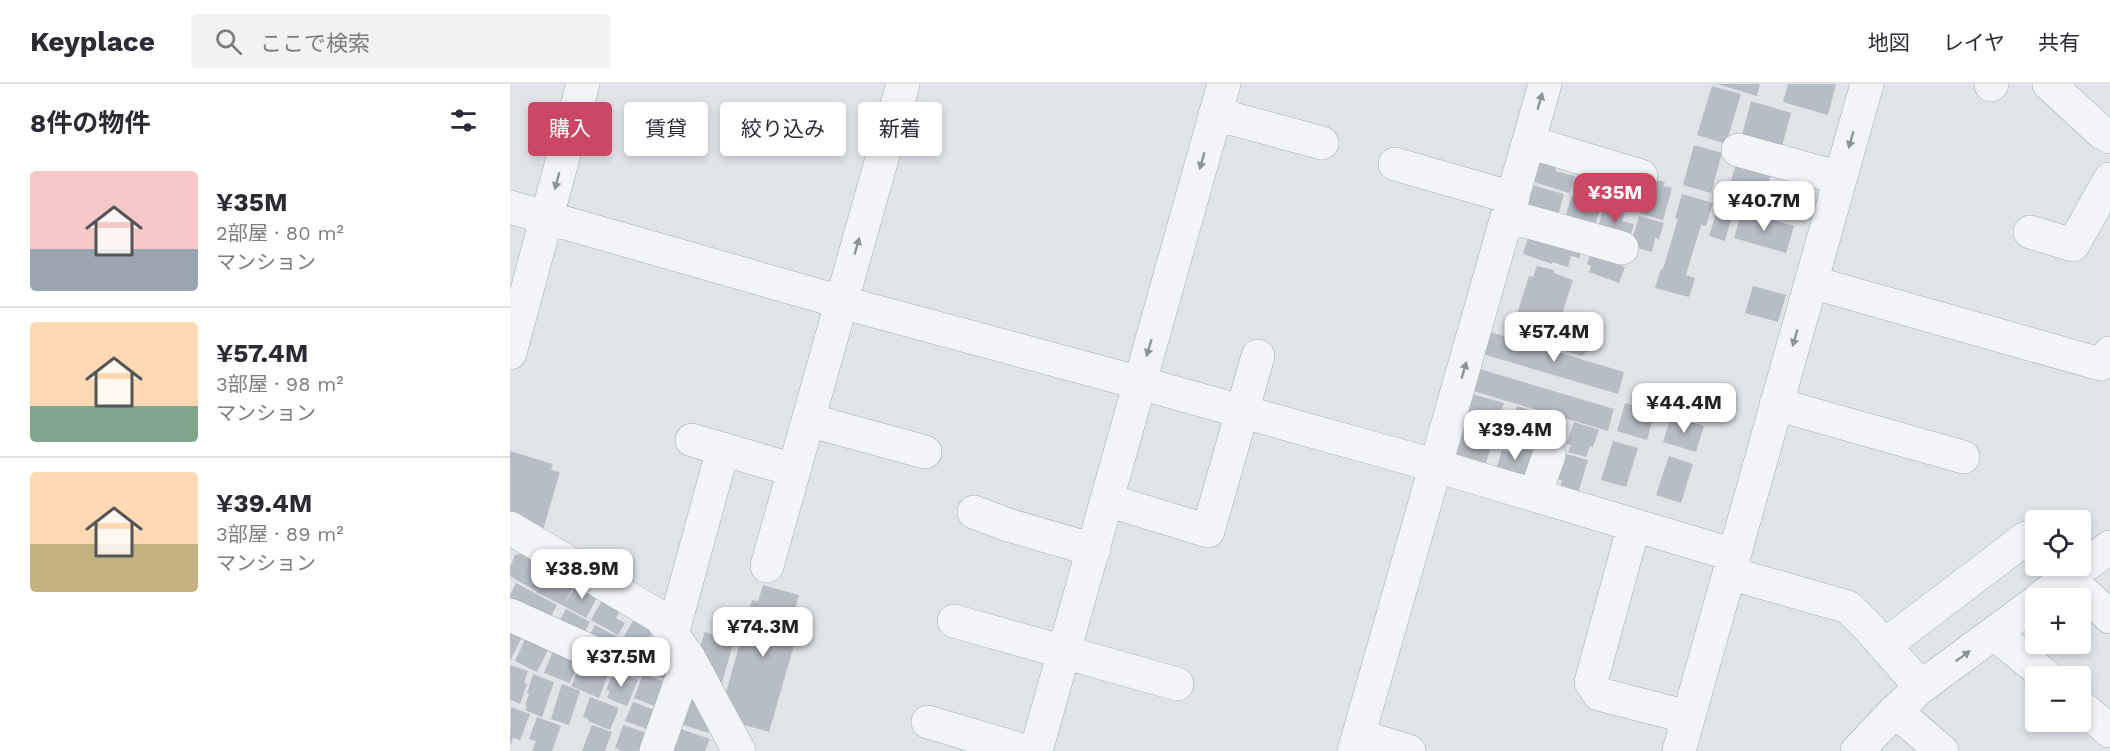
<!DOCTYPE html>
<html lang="ja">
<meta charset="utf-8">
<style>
body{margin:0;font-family:"Work Sans","Noto Sans JP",sans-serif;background:#f2f2f3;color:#2b2b33;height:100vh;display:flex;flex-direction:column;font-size:22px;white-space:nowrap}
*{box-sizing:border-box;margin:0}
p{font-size:20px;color:#7c7c81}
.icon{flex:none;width:33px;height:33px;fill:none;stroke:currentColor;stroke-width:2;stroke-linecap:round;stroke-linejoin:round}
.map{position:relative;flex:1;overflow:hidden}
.sheet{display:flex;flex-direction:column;background:#fff;width:510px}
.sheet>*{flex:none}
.hud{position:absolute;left:18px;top:18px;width:570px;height:54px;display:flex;gap:12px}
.buttons{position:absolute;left:1515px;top:426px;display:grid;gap:12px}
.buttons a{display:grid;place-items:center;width:66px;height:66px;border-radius:6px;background:#fff;box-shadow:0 3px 9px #0003;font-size:30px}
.price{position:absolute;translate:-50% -51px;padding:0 14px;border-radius:12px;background:#fff;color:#222;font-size:20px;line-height:39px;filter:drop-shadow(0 2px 3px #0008)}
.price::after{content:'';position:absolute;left:50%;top:36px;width:18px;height:14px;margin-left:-9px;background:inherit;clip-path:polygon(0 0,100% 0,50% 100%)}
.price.selected{background:#ca4863;color:#fff}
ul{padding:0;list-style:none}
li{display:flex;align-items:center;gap:18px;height:150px;padding:0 30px}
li+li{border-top:2px solid #e1e1e2}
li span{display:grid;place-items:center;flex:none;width:168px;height:120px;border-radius:6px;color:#555}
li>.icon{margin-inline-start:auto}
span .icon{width:72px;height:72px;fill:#fffc;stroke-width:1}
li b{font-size:26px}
h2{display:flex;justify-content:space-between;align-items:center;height:72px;padding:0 30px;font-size:26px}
.chip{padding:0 21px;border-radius:6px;background:#fff;box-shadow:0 3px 9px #0003;font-size:21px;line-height:54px}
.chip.selected{background:#ca4863;color:#fff}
header{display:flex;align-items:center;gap:36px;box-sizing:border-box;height:84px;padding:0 30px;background:#fff;border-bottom:2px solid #e1e1e2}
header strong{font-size:28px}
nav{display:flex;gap:33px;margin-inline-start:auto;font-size:21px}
.search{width:420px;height:54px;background:#f2f2f3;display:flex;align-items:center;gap:15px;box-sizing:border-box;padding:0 21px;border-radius:6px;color:#7c7c81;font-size:22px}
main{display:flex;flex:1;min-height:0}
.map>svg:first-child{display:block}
.building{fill:#b7bdc5}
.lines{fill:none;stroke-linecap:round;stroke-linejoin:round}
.minor-casing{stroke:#a5abb2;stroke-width:34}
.minor{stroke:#f2f4f7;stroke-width:33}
.oneway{fill:#8e939b}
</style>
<header>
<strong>Keyplace</strong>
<div class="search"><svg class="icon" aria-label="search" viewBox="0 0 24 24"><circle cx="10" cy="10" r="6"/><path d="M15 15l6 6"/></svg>ここで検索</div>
<nav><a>地図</a><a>レイヤ</a><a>共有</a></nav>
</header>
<main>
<section class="sheet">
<h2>8件の物件<svg class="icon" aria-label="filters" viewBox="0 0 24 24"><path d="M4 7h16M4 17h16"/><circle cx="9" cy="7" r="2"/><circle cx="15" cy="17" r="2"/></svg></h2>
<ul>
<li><span style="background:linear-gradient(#f6c9c9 65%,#9aa5b1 0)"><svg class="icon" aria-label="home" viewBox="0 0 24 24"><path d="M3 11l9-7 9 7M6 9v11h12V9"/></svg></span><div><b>¥35M</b><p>2部屋 · 80 m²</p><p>マンション</p></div></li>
<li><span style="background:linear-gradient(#ffd9b3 70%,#7fa58c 0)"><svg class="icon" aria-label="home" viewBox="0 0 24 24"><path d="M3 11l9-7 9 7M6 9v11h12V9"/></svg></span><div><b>¥57.4M</b><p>3部屋 · 98 m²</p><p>マンション</p></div></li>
<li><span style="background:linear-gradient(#ffd9b3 60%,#c2b280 0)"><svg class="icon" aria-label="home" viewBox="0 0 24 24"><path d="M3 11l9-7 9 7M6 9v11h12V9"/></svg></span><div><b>¥39.4M</b><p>3部屋 · 89 m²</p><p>マンション</p></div></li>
</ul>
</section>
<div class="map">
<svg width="1600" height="667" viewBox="0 0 1600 667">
<rect width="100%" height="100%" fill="#e0e4e8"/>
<path class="building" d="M1207,0H1250L1247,12Z
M1278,0H1326L1318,31L1273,18Z
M1202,2L1231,10L1216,60L1187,51Z
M1241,17L1281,29L1272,62L1232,51Z
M1184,61L1212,69L1201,109L1173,101Z
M1028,73L1048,79L1045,87L1065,92L1059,109L1021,97Z
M1226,80L1261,90L1252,123L1216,112Z
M1091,92L1114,100L1113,106L1123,110L1118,126L1083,115Z
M1139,94L1155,98L1153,102L1162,104L1153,136L1129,129Z
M1022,101L1054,110L1046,139L1014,130Z
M1172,110L1203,119L1196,142L1191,141L1176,191L1185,194L1179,213L1145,204L1151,185H1153L1168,135L1165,134Z
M1062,112L1091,121L1085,142L1053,139Z
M1210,117L1225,121L1215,157L1199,152Z
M1094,122L1115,128L1112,137L1124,140L1119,157L1087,147Z
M1232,127L1284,142L1276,169L1224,154Z
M1129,132L1154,139L1149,155L1145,154L1142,168L1120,162Z
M1018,154L1074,162L1069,174L1061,172L1058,183L1042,178V180L1013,170Z
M1082,166L1107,169L1104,179L1115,183L1109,199L1079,188L1081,182L1077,180Z
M1027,182L1044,186V189L1063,196L1053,227L1059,235L1084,254L1081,263L1072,272L1029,259L1032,239L1007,230L1019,192L1023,193Z
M1243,202L1276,211L1268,238L1235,229Z
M980,248L1114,288L1108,310L973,270Z
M970,285L1104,325L1098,347L963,307Z
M962,310L994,319L984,351L953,342Z
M1115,319L1145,328L1137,356L1107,347Z
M1007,322L1043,333L1033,365L997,354Z
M1161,332L1194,342L1186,368L1153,358Z
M1064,338L1089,346L1083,363L1080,362L1076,373L1058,368L1061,361L1056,360Z
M962,346L984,353L974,385L945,374L954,347L961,349Z
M1103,357L1128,364L1116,403L1091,396Z
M1000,360L1024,367L1015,395L986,386L992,366L998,368Z
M0,367L43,380L41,386L50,388L33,446L0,430Z
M1053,369L1078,376L1068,409L1050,403L1052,397L1045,394Z
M1159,372L1183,380L1171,419L1146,411Z
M13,469L31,480L26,490L33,494L40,483L66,497L54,522L26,508L29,502L26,507L0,492V483L5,471Z
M6,499L47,521L40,534L0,521V511Z
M67,499L89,510L76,534L54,522Z
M253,501L289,511L284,528L293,530L259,648L227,639L213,619L242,516L248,517Z
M93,514L112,524L106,534L115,539L108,551L81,536Z
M56,525L80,538L69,559L44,547Z
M126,532L146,543L133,564L114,552Z
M85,541L115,557L104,577L74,561Z
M0,544L13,551L0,577Z
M195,548L211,553L210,556L223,560L208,613L199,598L204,583L194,579L187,571Z
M16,553L39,564L27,588L5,577Z
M147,557L161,569L163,598L136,588Z
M122,563L139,570L128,594L112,587Z
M43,567L69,577L60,599L34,589Z
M78,579L99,588L89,614L61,602L70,582L75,585Z
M0,581L18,587L14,599L17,600L10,620L0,616Z
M104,585L128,596L117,622L97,614L100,607L96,606Z
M23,590L44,598L32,633L15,626L17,622L15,621L19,610L17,609Z
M133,590L164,601L152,625L124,614Z
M52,600L70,607L59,641L41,635Z
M179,611L188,614L202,636L198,649L165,638Z
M80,613L109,624L100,646L78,637V635L73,633Z
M123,618L152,629L145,648L115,637Z
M1,623L20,630L10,656L3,654L0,662Z
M27,633L51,642L42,667H22L26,657L19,655Z
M82,641L102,648L95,667H72Z
M113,641L140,650L133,667H112L105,664Z
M171,645L200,655L195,667H163Z"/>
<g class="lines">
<g class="minor-casing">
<path id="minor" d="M1539,0L1591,48L1600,53
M1481,1L1482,0
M705,30L812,59
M1019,58L1131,92
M1228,66L1330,94
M885,80L1003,114
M0,123L331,218L630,299L927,382L1224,471
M998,132L1112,164
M1520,148L1563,161L1600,95
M1301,198L1590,280L1600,269
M0,269L73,0
M1266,320L1453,373
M298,336L415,368
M182,356L284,386
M1025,411L1039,371
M597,416L698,447L748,272
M464,428L498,441L584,466
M1124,441L1081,598L1089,610L1178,633
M0,444L150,533L179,574L229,667
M257,482L393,0
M1219,489L1338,523L1360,545L1411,603
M1558,494L1600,533
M1530,514L1600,463
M0,531L102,577
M444,537L667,600
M1484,549L1536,592
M162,551L213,365
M1375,561L1516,454L1526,466
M1570,622L1600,647
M1385,627L1432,667
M418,638L516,667
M849,652L899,667
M146,667L179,574
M526,667L714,0
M844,667L1035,0
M1169,667L1357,0
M1347,667L1385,627L1411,603L1526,518"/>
</g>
<use href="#minor" class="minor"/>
</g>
<defs><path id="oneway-solid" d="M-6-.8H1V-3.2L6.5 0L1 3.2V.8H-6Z" transform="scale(1.5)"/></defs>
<g class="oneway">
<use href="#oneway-solid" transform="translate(1030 17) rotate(-74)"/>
<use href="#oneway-solid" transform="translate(1341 56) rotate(106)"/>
<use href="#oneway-solid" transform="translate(692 77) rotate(106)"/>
<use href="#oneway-solid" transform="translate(47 97) rotate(105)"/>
<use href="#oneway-solid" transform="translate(347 162) rotate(-74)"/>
<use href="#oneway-solid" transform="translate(1285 254) rotate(106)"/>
<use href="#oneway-solid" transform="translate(639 264) rotate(106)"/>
<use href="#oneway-solid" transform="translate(954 286) rotate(-74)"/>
<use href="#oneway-solid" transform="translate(1453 572) rotate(-36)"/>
</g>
</svg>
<div class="buttons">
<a><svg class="icon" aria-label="locate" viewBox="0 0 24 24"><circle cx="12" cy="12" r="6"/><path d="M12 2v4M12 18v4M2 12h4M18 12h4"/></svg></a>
<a>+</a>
<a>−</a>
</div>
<b class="price selected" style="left:1105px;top:140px">¥35M</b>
<b class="price" style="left:1254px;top:148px">¥40.7M</b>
<b class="price" style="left:1044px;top:279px">¥57.4M</b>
<b class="price" style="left:1174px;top:350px">¥44.4M</b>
<b class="price" style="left:1005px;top:377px">¥39.4M</b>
<b class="price" style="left:72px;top:516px">¥38.9M</b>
<b class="price" style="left:253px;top:574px">¥74.3M</b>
<b class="price" style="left:111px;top:604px">¥37.5M</b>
<div class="hud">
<a class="chip selected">購入</a>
<a class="chip">賃貸</a>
<a class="chip">絞り込み</a>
<a class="chip">新着</a>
</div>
</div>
</main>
